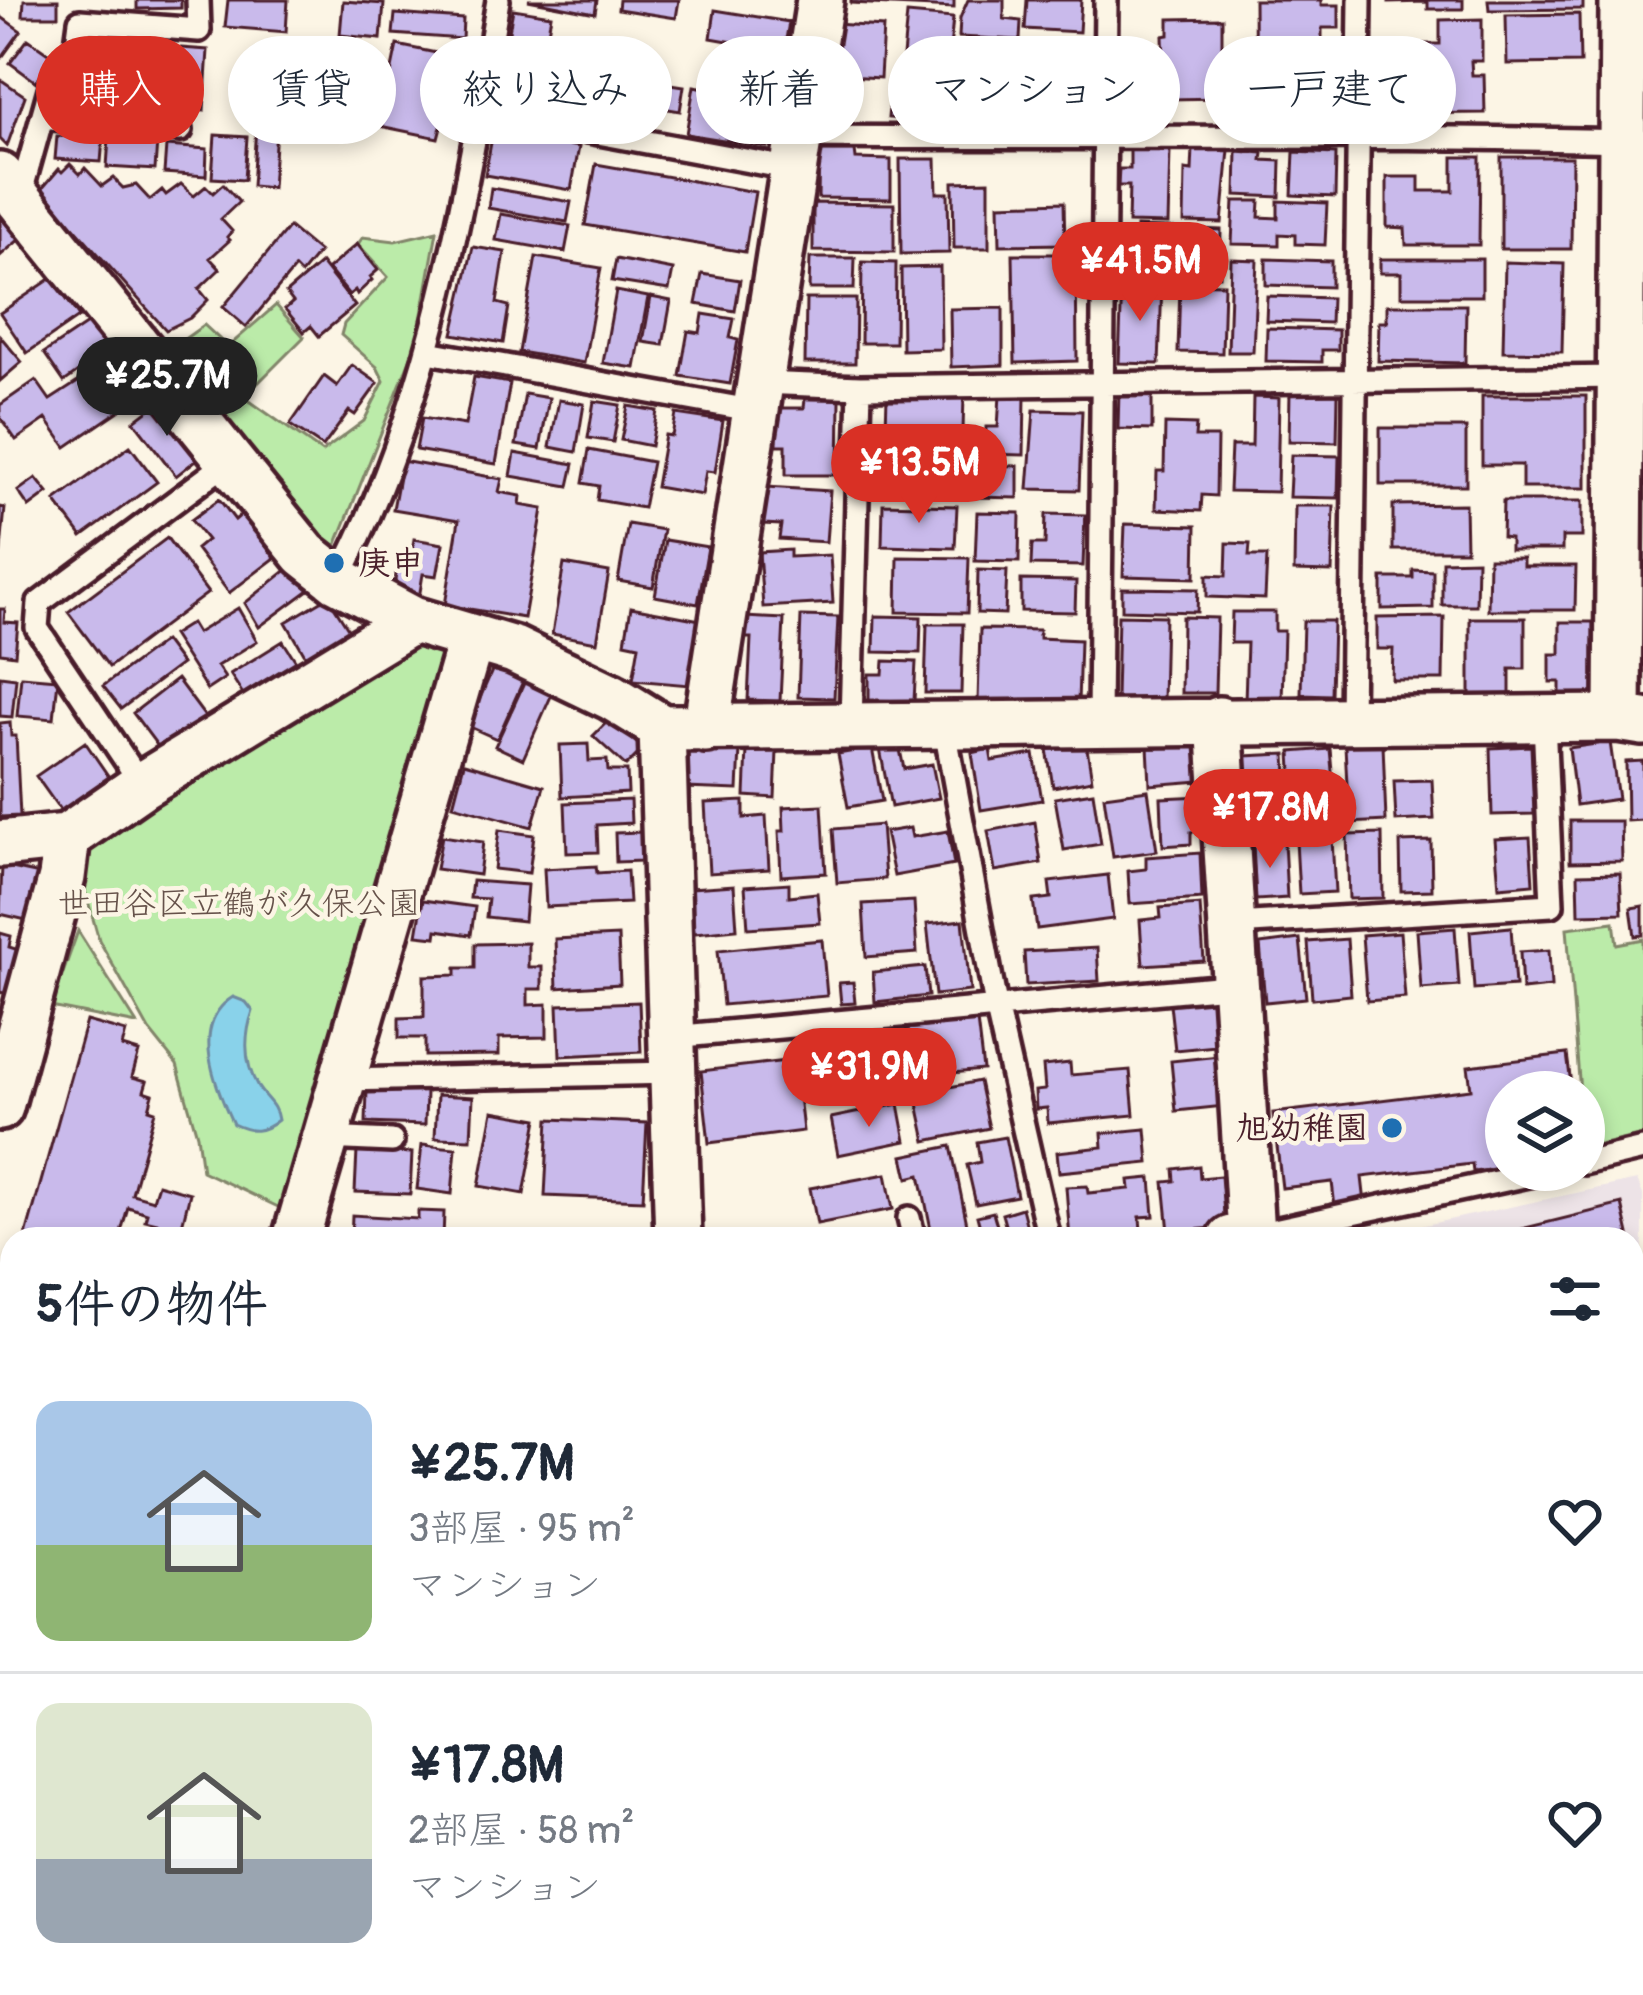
<!DOCTYPE html>
<html lang="ja">
<meta charset="utf-8">
<style>
body{margin:0;font-family:Pangolin,"Klee One",sans-serif;background:#f2f2f3;color:#1f2937;height:100vh;display:flex;flex-direction:column;font-size:45px;white-space:nowrap}
*{box-sizing:border-box;margin:0}
p{font-size:39px;color:#747a83}
.icon{flex:none;width:66px;height:66px;fill:none;stroke:currentColor;stroke-width:2;stroke-linecap:round;stroke-linejoin:round}
.map{position:relative;flex:1;overflow:hidden}
.panel{position:absolute;left:0px;top:1227px;width:1644px;height:768px;display:flex;flex-direction:column;background:#fff;border-radius:36px 36px 0 0;box-shadow:0 6px 18px #0003}
.panel>*{flex:none}
.top-card{position:absolute;left:36px;top:36px;width:1572px;height:108px;display:flex;gap:24px}
.fabs{position:absolute;left:1485px;top:1071px;display:grid;gap:24px}
.fabs a{display:grid;place-items:center;width:120px;height:120px;border-radius:50%;background:#fff;box-shadow:0 6px 18px #0003;font-size:60px}
.price{position:absolute;translate:-50% -102px;padding:0 27px;border-radius:42px;background:#d93025;color:#fff;font-size:39px;line-height:78px;filter:drop-shadow(0 3px 6px #0008)}
.price::after{content:'';position:absolute;left:50%;top:72px;width:36px;height:27px;margin-left:-18px;background:inherit;clip-path:polygon(0 0,100% 0,50% 100%)}
.price.selected{background:#222;color:#fff}
ul{padding:0;list-style:none}
li{display:flex;align-items:center;gap:36px;height:300px;padding:0 36px}
li+li{border-top:3px solid #e0e1e3}
li span{display:grid;place-items:center;flex:none;width:336px;height:240px;border-radius:24px;color:#555}
li>.icon{margin-inline-start:auto}
span .icon{width:144px;height:144px;fill:#fffc;stroke-width:1}
li b{font-size:51px}
h2{display:flex;justify-content:space-between;align-items:center;height:144px;padding:0 36px;font-size:51px}
.chip{padding:0 42px;border-radius:54px;background:#fff;box-shadow:0 6px 18px #0003;font-size:42px;line-height:108px}
.chip.selected{background:#d93025;color:#fff}
.map>svg:first-child{display:block}
.built{fill:#ede3e7}
.green{fill:#bbeba9;stroke:#82856a;stroke-width:3}
.water{fill:#89d2ea;stroke:#708a9e;stroke-width:3}
.building{fill:#c9baeb;stroke:#4a1f2b;stroke-width:3}
.lines{fill:none;stroke-linecap:round;stroke-linejoin:round}
.service-casing{stroke:#4a1f2b;stroke-width:30}
.minor-casing{stroke:#4a1f2b;stroke-width:54}
.service{stroke:#fcf5e5;stroke-width:21}
.minor{stroke:#fcf5e5;stroke-width:45}
.poi-dot{fill:#1f6fb2;stroke:#fcf5e5;stroke-width:4.5}
.labels{text-anchor:middle;dominant-baseline:central;stroke-width:9;stroke-linejoin:round;paint-order:stroke}
.poi-label{font-size:33px;font-weight:bold;fill:#4a1f2b;stroke:#fcf5e5;text-anchor:start}
.park-label{font-size:33px;fill:#66524a;stroke:#fcf5e5}
</style>
<div class="map">
<svg width="1643" height="1995" viewBox="0 0 1643 1995">
<rect width="100%" height="100%" fill="#fcf5e5"/>
<filter id="ink" filterUnits="userSpaceOnUse"><feTurbulence type="fractalNoise" baseFrequency=".00833" numOctaves="2"/><feDisplacementMap in="SourceGraphic" scale="24" xChannelSelector="R" yChannelSelector="G"/><feConvolveMatrix kernelMatrix="1 2 1 2 8 2 1 2 1" color-interpolation-filters="sRGB"/></filter>
<g filter="url(#ink)">
<path class="built" d="M1637,1180L1643,1195V1847L1632,1849V1239H1359Z"/>
<path class="green" d="M437,231L417,342L336,546L325,548L169,350L204,325L228,347L276,305L304,337L244,397L322,452L364,421L384,381L377,367L341,335L344,324L388,277L358,244L363,237L395,241Z
M410,635L460,646L295,1215L202,1171L197,1135L177,1065L149,1030L99,940L71,841Z
M1614,922L1617,944L1643,939V1135L1586,1148L1584,1092H1580L1567,928Z
M78,931L137,1024L51,1007Z"/>
<path class="water" d="M233,997L246,1002L253,1011C244,1037 244,1063 258,1087C266,1100 276,1104 278,1120C262,1133 252,1133 233,1124C215,1086 189,1024 233,997Z"/>
<path class="building" d="M24,0H58V16H23Z
M137,0H181V8L137,9Z
M228,0H288L286,32L225,27Z
M528,0H597L595,13Z
M619,0H679L676,18L618,9Z
M851,0H954V8L851,3Z
M968,0H1004V19L1021,21L1020,40L959,37L960,18Z
M1027,0H1081L1079,32L1025,29Z
M1254,0H1321V5H1339V28H1322V74H1337L1338,95H1322V118L1255,119Z
M1389,0H1463V9H1428V2L1389,3Z
M1488,0H1583V9L1489,10Z
M343,1L384,4L381,39L340,35Z
M513,9L551,15L536,100L498,94Z
M715,10L789,22L784,51L711,38Z
M395,14L463,19L462,39L393,34Z
M907,14L953,18L944,110L912,108L911,120L888,118L891,87L900,88Z
M1579,14L1580,63L1507,64L1506,15Z
M0,16L21,31L0,60Z
M1222,18V98L1170,99V63H1164L1163,36L1169,35V19Z
M1482,19V61H1471L1472,75H1484L1485,113L1394,114L1393,59H1421V44H1440V20Z
M834,24L883,27L880,78L831,75Z
M92,38L148,41L145,74L107,72V65L89,64Z
M28,39L54,57L36,82L10,63Z
M397,45L441,54L433,91L445,111L438,138L380,126Z
M977,47L1021,49L1017,114L994,113V122L958,120L961,79L975,80Z
M181,48L208,50L204,111L156,108L159,67L172,68L173,54H181Z
M1034,54H1083V107H1034Z
M620,76L684,86L680,111L616,100Z
M0,79L25,96L7,146L0,139Z
M76,79L146,83L144,107L75,102Z
M694,86L775,100L767,147L686,134Z
M256,127L276,129L272,188L252,186Z
M493,132L579,147L571,190L485,175Z
M215,135L247,137L244,180L212,178Z
M57,136L103,138L101,162L55,159Z
M109,138L157,141L155,170L107,167Z
M166,146L207,149L206,176L164,173Z
M1193,148L1229,150L1222,223L1184,222L1185,170L1192,171Z
M1130,149L1170,150L1168,224L1128,223L1129,186H1118L1119,169H1130Z
M819,151H855L856,159L891,160V199L818,198Z
M1237,151L1263,153L1262,160L1281,161L1280,197L1236,195Z
M1294,152L1336,154L1335,197L1292,195Z
M1453,157H1480L1479,245H1406L1405,228L1387,227V177H1419V191H1453Z
M1501,157H1572L1571,249H1501Z
M900,159H936L937,193H948L949,253L901,254Z
M70,164L80,174L85,168L102,186L113,178L123,188L136,185L150,200L162,190L166,195L181,184L194,196L206,186L213,193L223,184L239,202L221,219L232,231L227,237L230,240L210,258L220,269L199,289L208,300L190,318L166,330L41,190L59,169L62,172Z
M596,164L755,192L745,252L585,225Z
M989,181V248H954L953,182Z
M491,188L571,202L567,222L488,208Z
M1234,201H1260L1259,217L1278,218V201L1327,203L1325,245L1295,244V235L1279,234V245L1232,244Z
M1064,202L1065,244L1000,245L999,204Z
M813,203L894,204V252L813,251Z
M501,214L570,226L565,252L496,240Z
M0,216L20,239L0,256Z
M289,227L319,252L301,274L295,268L246,327L223,307Z
M1136,227L1221,230L1220,276L1153,274V261H1135Z
M357,244L378,270L370,277L372,280L357,294L355,290L349,295L328,269Z
M473,247L505,252L497,303L509,306L503,343L453,334Z
M1013,254H1076L1077,361L1015,363Z
M536,257L601,268L584,363L519,352Z
M810,258H855L854,289H809Z
M616,259L673,270L669,290L612,281Z
M1231,259L1257,260L1253,352H1228Z
M1266,259L1331,261V287L1266,285Z
M1380,259H1482V296H1401V273H1380Z
M862,262L896,263L895,343H861Z
M1505,262L1564,264L1562,352L1503,351Z
M321,263L355,306L319,336L311,326L304,332L285,309L293,302L286,293Z
M940,267L941,349L902,350L901,268Z
M702,274L740,280L735,311L696,304Z
M52,278L79,317L27,353L0,313Z
M1122,283L1162,284L1159,364L1119,363Z
M1180,283L1224,284L1222,353L1178,352Z
M616,291L648,297L635,368L603,363Z
M1267,296L1331,298L1330,323L1266,321Z
M651,297L671,301L663,345L643,342Z
M806,299H856L855,363H805Z
M1387,305H1466L1465,363L1378,361L1379,322H1387Z
M1003,308V365L951,367L950,309Z
M703,314L734,319L730,338L738,340L730,384L680,376L688,331L700,333Z
M93,320L112,348L64,382L44,353Z
M1267,328L1338,330V350H1322V362L1266,361Z
M0,336L22,362L0,381Z
M126,359L148,391L66,447L46,419L16,440L0,417V405L36,380L50,400L84,378L88,384Z
M352,365L378,383L355,415L349,411L323,447L290,425L324,376L337,386Z
M474,377L510,383L496,464L416,450L422,418L465,425Z
M1119,390L1152,391V430L1118,429Z
M1290,393L1338,394L1337,442L1289,441Z
M525,394L549,398L540,449L516,445Z
M887,395L964,396L963,430L886,429Z
M1000,395H1025L1024,455L985,454L986,427H998Z
M1482,396H1586V488H1522V465H1482Z
M1253,397L1279,398L1277,492L1229,491L1231,446H1252Z
M805,399H840L839,475H786V445H777V408H804Z
M559,400L584,404L576,452L550,447Z
M594,401L620,405L613,442L588,438Z
M159,402L200,457L176,476L134,421Z
M628,406L657,411L651,446L621,440Z
M1034,410L1082,411L1079,490L1028,489Z
M676,414L723,421L715,472L706,471L702,495L656,487L665,435L672,436Z
M1165,424L1196,425L1195,437H1217L1216,496L1202,495L1201,511L1156,509L1157,471H1164Z
M1380,428H1466V485H1380Z
M130,446L157,482L82,537L55,501Z
M883,449L963,451L962,494L882,492Z
M589,450L652,462L643,508L597,500L599,486L583,483Z
M515,453L574,464L569,486L511,476Z
M1291,455L1339,456L1338,498L1289,497Z
M402,461L502,479L499,492L521,496L520,505L543,509L524,618L445,605L459,520L393,509Z
M976,465L1018,466V498L975,497Z
M36,478L48,493L29,507L18,491Z
M766,487L830,491L826,542L779,539L781,525L763,524Z
M219,499L235,520L242,514L275,558L229,593L196,549L207,540L191,520Z
M1503,501H1582V537H1562V550H1510V538L1502,537Z
M883,504L957,506L955,548L882,546Z
M1465,504L1466,550H1393V505Z
M1295,506H1334L1332,572L1294,571Z
M0,507L5,508L0,560Z
M977,512L1020,513L1019,562L975,561Z
M1046,514L1085,515L1083,566L1031,565L1032,544H1045Z
M628,524L663,530L653,587L618,581Z
M1125,524L1196,526L1195,578L1123,576Z
M167,538L208,593L109,667L68,612Z
M414,539L443,544L437,576L423,574L419,598L393,594L398,561L410,563Z
M665,540L708,547L698,604L655,596Z
M1227,543L1250,544L1249,556H1267L1265,599L1207,597V575L1226,576Z
M790,550V557L830,555L833,603L763,607L759,552Z
M898,557L969,558L967,613L897,612Z
M1489,558H1523V566H1576L1575,610H1488Z
M1477,560L1476,605H1442V561Z
M564,564L609,572L597,642L552,634Z
M289,568L309,590L259,627L245,603Z
M978,570L1007,571L1005,614L977,613Z
M1413,570L1433,571V608L1382,609V578H1413Z
M1021,580L1076,581L1075,612L1021,611Z
M1122,588L1198,589L1197,612L1122,610Z
M328,597L351,633L308,660L286,622Z
M631,607L700,620L689,685L633,680L639,645L625,642Z
M238,608L257,641L217,666L225,678L207,690L172,635L191,623L197,633Z
M0,609H5L4,622L18,623L15,655L0,653Z
M1232,612H1275V631H1284L1282,702L1245,701L1247,643H1231Z
M1118,615L1165,616L1163,700L1116,699Z
M801,616L838,617L834,698L798,697Z
M875,616L921,617L920,653L874,652Z
M744,617L784,619L780,701L748,700L751,638H743Z
M1182,617L1217,618L1215,693H1181Z
M1444,617L1443,680H1392L1393,649H1377V618Z
M1470,618H1525V669H1510V700H1470Z
M1303,621H1333L1331,695L1301,694Z
M1560,622H1593V701L1560,702V682H1550V654H1560Z
M927,624H963L961,693H925Z
M980,629L1039,630V638L1080,640L1078,704L978,702Z
M164,641L181,664L121,709L103,686Z
M283,641L301,669L248,702L230,674Z
M884,661L916,662L914,701L869,700V674H883Z
M494,666L524,679L497,739L468,726Z
M0,676L16,678L12,717L0,716Z
M21,676L58,679L54,719L17,716Z
M177,679L209,722L165,756L133,713Z
M525,681L552,694L523,759L495,746Z
M610,719L643,749L626,766L593,736Z
M10,722L11,736H16L20,816L0,817V723Z
M85,742L111,780L63,814L36,776Z
M1086,742L1092,780L1053,787L1047,749Z
M1197,742L1200,781L1150,785L1148,746Z
M1610,742L1618,799L1576,805L1569,748Z
M588,744L589,761L607,760L608,771H627L628,793L562,797L560,745Z
M1383,744L1386,821L1349,823L1345,746Z
M899,745L904,769L932,764L939,798L891,807L880,749Z
M1531,746L1534,814L1492,815L1490,748Z
M687,747L740,749L738,790L685,788Z
M872,748L882,801L848,807L838,754Z
M747,749L777,751L775,798L745,796Z
M990,749L992,761L1034,754L1042,800L981,810L972,753Z
M1330,749L1337,824L1295,826L1291,752Z
M1286,754L1289,825L1249,827L1245,756Z
M1643,761V820L1627,821L1626,762Z
M464,763L544,786L532,827L453,805Z
M1432,780L1434,819L1396,821L1394,781Z
M1148,790L1157,851L1113,857L1104,796Z
M1093,792L1101,844L1064,850L1055,798Z
M1202,796L1203,831L1191,832V844L1163,846L1161,798Z
M630,800L631,823L597,825L598,852L567,853L565,803Z
M744,801V818L766,816L769,869L709,873L705,803Z
M822,805L826,873L781,876L779,831H784L783,807Z
M1570,821H1621L1622,861L1570,862Z
M1035,822L1041,863L995,871L988,831Z
M881,825L885,879L837,883L833,829Z
M910,828L912,837L948,831L954,865L894,876L885,832Z
M499,830L534,835L529,873L494,869Z
M641,832L642,861L616,862L615,833Z
M1382,834L1383,898L1349,899L1347,835Z
M442,836L483,842L479,875L436,869Z
M1530,837L1533,884L1499,887L1495,839Z
M1332,839L1335,892L1299,894L1296,841Z
M1431,841L1432,890L1401,891L1400,842Z
M1284,842L1287,898L1256,900L1253,844Z
M1200,853L1202,899L1130,904L1128,871L1146,869V857Z
M2,866L45,875L35,922L0,914Z
M596,866L597,873L627,871L629,903L546,907L544,869Z
M1620,873L1622,913L1579,914L1578,874Z
M1108,875L1113,919L1037,929L1033,900L1051,898L1049,882Z
M472,881L527,885L524,921L486,917L488,899L470,898Z
M789,883V896L817,893L820,923L748,928L745,886Z
M734,885L737,929L694,933L691,888Z
M423,900L475,907L471,935L437,930L436,937L417,935Z
M914,901L917,953L866,957L863,904Z
M1200,905L1204,961L1143,965L1140,920L1161,918L1160,908Z
M1643,906V935L1635,936L1631,908Z
M963,920L970,991L935,995L927,924Z
M1511,927L1515,986L1474,989L1470,931Z
M1455,928L1459,986L1421,989L1417,931Z
M1400,932L1405,998L1367,1001L1362,935Z
M0,933L11,936L9,947L25,952L14,996L0,992Z
M618,936L620,984L557,988L555,939Z
M1300,939L1306,998L1265,1002L1260,944Z
M1347,939L1351,995L1312,999L1308,942Z
M822,940L827,996L723,1005L718,950Z
M528,943V967H542V989H528V1005L547,1004V1037L499,1038V1055L425,1056V1038H399V1018L424,1017V976L456,975V968H475V944Z
M1097,948L1099,981L1026,985L1024,952Z
M1549,950L1551,987L1522,990L1520,952Z
M925,967L928,996L875,1002L873,972Z
M853,982L855,1003L841,1004L839,983Z
M1211,1000L1216,1046L1175,1050L1170,1004Z
M639,1002L641,1052L560,1056L558,1005Z
M86,1021L126,1032L122,1047L139,1052L132,1077L147,1081L144,1091L153,1094L149,1109L155,1111L132,1194L153,1200L158,1184L190,1193L181,1229L145,1220L147,1213L128,1207L119,1239H25Z
M977,1021L983,1070L912,1077L906,1029Z
M886,1033L895,1078L824,1092L815,1047Z
M1567,1054L1572,1092H1506V1168L1473,1172L1472,1164L1362,1177L1365,1203L1335,1207L1332,1182L1282,1188L1273,1113L1471,1089L1468,1066Z
M1220,1056L1225,1106L1176,1111L1171,1061Z
M795,1060L803,1131L709,1143L701,1071Z
M1070,1063L1071,1075L1130,1070L1134,1115L1048,1123L1047,1108L1036,1109L1035,1091L1045,1090L1043,1066Z
M979,1081L989,1128L926,1141L916,1094Z
M367,1089L426,1091L425,1125L366,1123Z
M437,1095L473,1097L471,1139L435,1138Z
M899,1104L906,1141L838,1155L831,1118Z
M493,1111L538,1119L524,1194L479,1186Z
M549,1119L647,1123L643,1200L545,1196Z
M1146,1129L1149,1163L1059,1172L1057,1152L1103,1147L1102,1133Z
M1005,1137L1017,1196L976,1204L967,1165L980,1162L977,1142Z
M422,1145L456,1148L452,1194L417,1189Z
M951,1146L970,1239H933L920,1175L908,1178L903,1156Z
M357,1151L412,1153L410,1194L355,1192Z
M1199,1166L1200,1178L1221,1176L1225,1227L1169,1232L1164,1182L1175,1181L1174,1169Z
M886,1174L893,1209L817,1224L810,1188Z
M1151,1178L1154,1216L1140,1217L1141,1231L1070,1239L1066,1187L1087,1186L1088,1193L1130,1189L1129,1180Z
M1622,1204L1630,1239H1511L1509,1232Z
M1022,1208L1030,1239H1009L1002,1214Z
M418,1211L444,1212L443,1239H351L352,1215L418,1219Z
M993,1212L1001,1239H983L977,1216Z
M901,1231L902,1239H860Z
M796,1232L797,1239H764V1236Z
M1632,1245L1643,1290V1413L1632,1415Z
M12,1287V1540L0,1537V1330Z
M1643,1457V1551L1632,1498V1460Z
M0,1619L12,1622V1655L0,1652Z
M12,1687V1983H52L39,1995H0V1725L3,1721L0,1695Z
M1643,1706V1769L1632,1771V1708Z
M1632,1934L1642,1978L1632,1980Z
M126,1983H298V1992H126Z
M358,1983H454L453,1989L480,1990V1995H357Z
M547,1983H590L588,1995H531L533,1987L546,1989Z
M616,1983H640L638,1995H614Z
M656,1983H714L712,1995H654Z
M775,1983H841V1995H776Z
M968,1983H983L985,1995H934L933,1989Z
M1012,1983H1141L1143,1990L1119,1995H1015Z
M1325,1983H1371L1327,1993Z
M1407,1983H1494L1497,1995H1410Z
M1511,1983H1544L1547,1995H1514Z"/>
<g class="lines">
<g class="service-casing">
<path id="service" d="M480,111L793,169
M42,117L181,130
M798,137C1073,139 1347,134 1622,141
M20,196L50,89L75,58L80,21L199,30L198,0
M428,352L756,411
M760,383L860,387L1620,377
M338,580C431,402 466,197 498,0
M1099,721L1106,0
M1351,721L1360,0
M851,723L860,387
M944,724L996,1006L1049,1239
M142,785L37,628L39,603L228,462
M1235,924L1552,905L1544,720
M672,1037L1238,985
M343,1080L673,1073
M326,1138L392,1141
M1584,1163L1643,1149
M909,1218L914,1239
M1251,1235L1552,1170
M322,1995L324,1983"/>
</g>
<g class="minor-casing">
<path id="minor" d="M0,176L305,554L338,580L413,620L514,650L612,697L662,728L1618,718L1643,722
M1618,718L1623,0
M1219,720L1251,1235L1231,1239
M662,728L678,1239
M706,729L820,0
M0,844L67,837L142,785L413,620
M0,1107L62,877L67,837
M296,1239L471,639
M81,1995L84,1983
M745,1995L747,1983"/>
</g>
<use href="#service" class="service"/>
<use href="#minor" class="minor"/>
</g>
</g>
<g class="poi-dot">
<circle cx="334" cy="563" r="12"/>
<circle cx="1392" cy="1128" r="12"/>
</g>
<g class="labels">
<g class="poi-label">
<text x="358" y="563">庚申</text>
<text x="1368" y="1128" text-anchor="end">旭幼稚園</text>
</g>
<g class="park-label">
<text x="239" y="903">世田谷区立鶴が久保公園</text>
</g>
</g>
</svg>
<div class="fabs">
<a><svg class="icon" aria-label="layers" viewBox="0 0 24 24"><path d="M12 4l9 5-9 5-9-5zM3 14l9 5 9-5"/></svg></a>
</div>
<b class="price" style="left:1140px;top:324px">¥41.5M</b>
<b class="price selected" style="left:167px;top:439px">¥25.7M</b>
<b class="price" style="left:919px;top:526px">¥13.5M</b>
<b class="price" style="left:1270px;top:871px">¥17.8M</b>
<b class="price" style="left:869px;top:1130px">¥31.9M</b>
<div class="top-card">
<a class="chip selected">購入</a>
<a class="chip">賃貸</a>
<a class="chip">絞り込み</a>
<a class="chip">新着</a>
<a class="chip">マンション</a>
<a class="chip">一戸建て</a>
</div>
<section class="panel">
<h2>5件の物件<svg class="icon" aria-label="filters" viewBox="0 0 24 24"><path d="M4 7h16M4 17h16"/><circle cx="9" cy="7" r="2"/><circle cx="15" cy="17" r="2"/></svg></h2>
<ul>
<li><span style="background:linear-gradient(#a9c7e8 60%,#8fb573 0)"><svg class="icon" aria-label="home" viewBox="0 0 24 24"><path d="M3 11l9-7 9 7M6 9v11h12V9"/></svg></span><div><b>¥25.7M</b><p>3部屋 · 95 m²</p><p>マンション</p></div><svg class="icon" aria-label="heart" viewBox="0 0 24 24"><path d="M12 20l-8-8c-3-5 5-10 8-4 3-6 11-1 8 4z"/></svg></li>
<li><span style="background:linear-gradient(#dfe7d0 65%,#9aa5b1 0)"><svg class="icon" aria-label="home" viewBox="0 0 24 24"><path d="M3 11l9-7 9 7M6 9v11h12V9"/></svg></span><div><b>¥17.8M</b><p>2部屋 · 58 m²</p><p>マンション</p></div><svg class="icon" aria-label="heart" viewBox="0 0 24 24"><path d="M12 20l-8-8c-3-5 5-10 8-4 3-6 11-1 8 4z"/></svg></li>
</ul>
</section>
</div>
